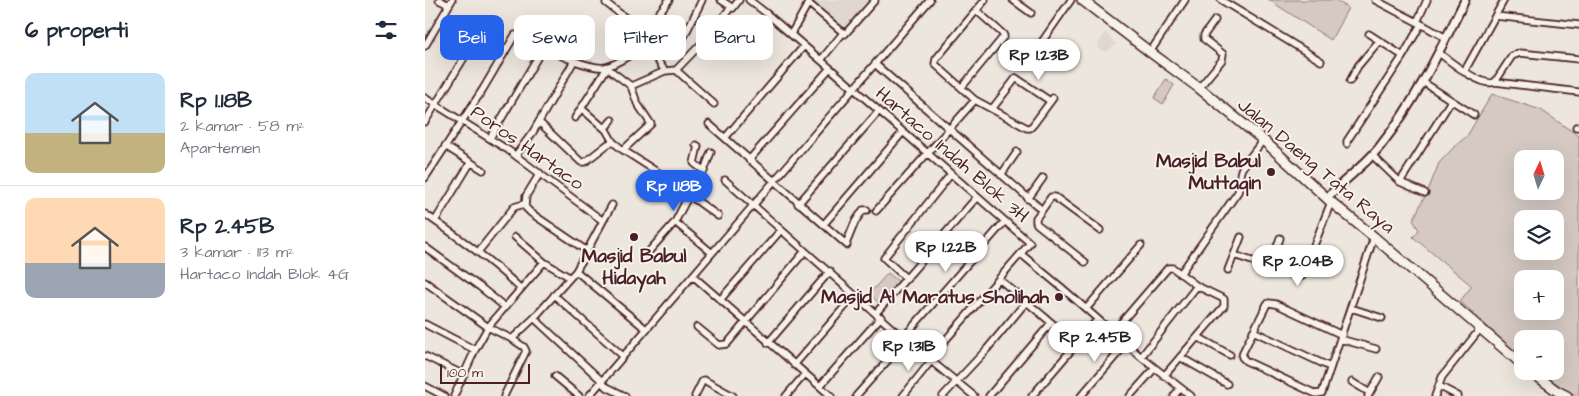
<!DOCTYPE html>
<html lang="id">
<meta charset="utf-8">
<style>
body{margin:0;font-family:"Architects Daughter",sans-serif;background:#f2f2f3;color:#1f2937;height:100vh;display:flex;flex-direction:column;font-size:19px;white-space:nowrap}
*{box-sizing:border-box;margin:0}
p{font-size:16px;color:#747a83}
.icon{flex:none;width:28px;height:28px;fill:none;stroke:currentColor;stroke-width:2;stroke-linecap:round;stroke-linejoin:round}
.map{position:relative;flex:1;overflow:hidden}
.drawer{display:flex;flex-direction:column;background:#fff;width:425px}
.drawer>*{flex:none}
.banner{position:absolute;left:15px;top:15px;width:475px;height:45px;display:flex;gap:10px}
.needle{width:32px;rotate:4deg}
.controls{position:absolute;left:1089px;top:150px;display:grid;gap:10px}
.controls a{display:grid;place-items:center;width:50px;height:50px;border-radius:10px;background:#fff;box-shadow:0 5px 20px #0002;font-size:25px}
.scale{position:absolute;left:15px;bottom:12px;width:90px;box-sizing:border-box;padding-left:5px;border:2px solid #4a1f2b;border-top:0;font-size:14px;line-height:18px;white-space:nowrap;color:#4a1f2b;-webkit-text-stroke:4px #f7f3e8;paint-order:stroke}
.price{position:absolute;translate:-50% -42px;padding:0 11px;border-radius:18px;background:#fff;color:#222;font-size:16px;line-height:32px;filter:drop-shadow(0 1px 2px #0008)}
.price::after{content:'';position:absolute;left:50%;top:30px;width:15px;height:11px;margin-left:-8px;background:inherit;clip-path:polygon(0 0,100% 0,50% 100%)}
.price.selected{background:#2563eb;color:#fff}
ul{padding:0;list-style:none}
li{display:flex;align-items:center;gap:15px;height:125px;padding:0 25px}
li+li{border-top:1px solid #e0e1e3}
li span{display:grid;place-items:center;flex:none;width:140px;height:100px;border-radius:10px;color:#555}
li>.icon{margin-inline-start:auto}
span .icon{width:60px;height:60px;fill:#fffc;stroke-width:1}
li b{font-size:21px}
h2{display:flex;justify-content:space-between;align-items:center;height:60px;padding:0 25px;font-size:21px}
.tag{padding:0 18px;border-radius:10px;background:#fff;box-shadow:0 5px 20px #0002;font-size:18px;line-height:45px}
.tag.selected{background:#2563eb;color:#fff}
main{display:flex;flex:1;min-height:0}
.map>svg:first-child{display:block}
.built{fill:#e0d7d0}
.green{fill:#d5c9c2;stroke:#907476;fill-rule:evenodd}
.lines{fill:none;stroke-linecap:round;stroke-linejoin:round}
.minor-casing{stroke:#4a1f2b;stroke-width:9}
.tertiary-casing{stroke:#4a1f2b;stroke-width:11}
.primary-casing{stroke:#4a1f2b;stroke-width:12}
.minor{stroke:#f7f3e8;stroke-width:5.5}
.tertiary{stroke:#f7f3e8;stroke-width:7}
.primary{stroke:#f7f3e8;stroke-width:9}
.poi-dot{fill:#4a1f2b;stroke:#f7f3e8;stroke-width:2}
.labels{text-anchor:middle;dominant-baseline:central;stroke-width:4;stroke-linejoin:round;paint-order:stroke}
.street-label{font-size:19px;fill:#4a1f2b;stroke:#f7f3e8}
.poi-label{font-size:19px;font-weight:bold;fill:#4a1f2b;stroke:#f7f3e8;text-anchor:end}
</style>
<main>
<section class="drawer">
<h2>6 properti<svg class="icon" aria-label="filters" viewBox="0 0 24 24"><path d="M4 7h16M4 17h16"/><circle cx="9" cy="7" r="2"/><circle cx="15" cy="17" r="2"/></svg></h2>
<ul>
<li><span style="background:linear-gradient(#bfe0f5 60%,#c2b280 0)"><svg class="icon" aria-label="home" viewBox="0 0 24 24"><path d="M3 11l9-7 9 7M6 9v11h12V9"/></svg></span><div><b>Rp 1.18B</b><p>2 kamar · 58 m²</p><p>Apartemen</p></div></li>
<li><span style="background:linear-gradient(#ffd9b3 65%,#9aa5b1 0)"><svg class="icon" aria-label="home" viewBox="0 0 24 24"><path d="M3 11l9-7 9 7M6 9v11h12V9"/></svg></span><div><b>Rp 2.45B</b><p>3 kamar · 113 m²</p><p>Hartaco Indah Blok 4G</p></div></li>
</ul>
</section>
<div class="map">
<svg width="1154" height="396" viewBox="0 0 1154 396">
<rect width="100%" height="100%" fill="#ece6dd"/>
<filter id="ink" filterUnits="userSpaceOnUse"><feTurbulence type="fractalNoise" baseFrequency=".02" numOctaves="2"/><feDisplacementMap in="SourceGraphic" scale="10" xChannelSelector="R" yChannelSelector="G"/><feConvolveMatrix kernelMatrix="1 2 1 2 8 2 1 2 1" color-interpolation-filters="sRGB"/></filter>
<g filter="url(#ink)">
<path class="built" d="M383,0H443L418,31Z
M680,32L691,44L681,52L672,48Z"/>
<path class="green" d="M844,0H911L923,8L906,40Z
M741,79L749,85L738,104L729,98Z
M1067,94L1116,110L1154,136V396L1140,390L1114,371H1130V339H1098L1097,359L1035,301L1047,286L988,237L994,230L988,220L1004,188L1014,163L1029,147L1042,136ZM1098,159H1130V191H1098ZM1098,219H1130V251H1098ZM1098,279H1130V311H1098Z
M463,273L474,282L454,303L444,294Z"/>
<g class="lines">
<g class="minor-casing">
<path id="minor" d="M14,0L24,5
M296,0L308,8L314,0
M324,0L341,13L420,81L605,243L504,359
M560,0L511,59L510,64L550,100L602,128H605L608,125L628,98
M588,0L606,13
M796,0L896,61
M950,0L992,22
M181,3L219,32L221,47
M383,3L420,34L450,0
M1070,16L1154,25
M996,24L1021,38
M288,30L306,7
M219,32L244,0
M366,34L384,2
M944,34L978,56
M0,46L27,0
M227,51L243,37L255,45L277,0
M725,52L760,0
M1014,53C1025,61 1057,88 1070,82L1154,92
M396,60L418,33
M450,64L617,210L626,197H630L675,230
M600,66L646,0
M181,67L206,86L240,71L251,70L289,104
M251,70L275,45
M1039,72L1079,0
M925,81L933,66L954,41
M998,82L1049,115
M1070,82L1087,56L1095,53L1154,59
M537,87L579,36L578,34L552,11
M774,88L797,60L798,54L779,39V35L790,20
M0,98L83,150L178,221L151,271L109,318L87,339L63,327L0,282
M156,108L180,129
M567,109L591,78L625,101
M150,118L182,68
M187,120L180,128L188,142
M0,122L45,48C55,44 69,51 79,53
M114,122L156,162H160L183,144L188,142L198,150L265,193L279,171L286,152
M284,124L422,245
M1151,127H1154
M65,138L118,48
M300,138L379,46
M922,144V141L978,56L996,24L992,22L1002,0
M271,145L273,146L269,163L279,171
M20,146L58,170
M198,150L226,124L212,103L206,86
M91,155L108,132L149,61
M947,155L975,182
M324,160L405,68
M115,173L101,196L100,207L106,213L162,251
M576,175L592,152
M0,178L58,89L90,35C110,43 162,71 181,67C196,63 208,51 223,47L240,71
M300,180L478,338L549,396
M1000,193L975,182L1026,101
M264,195L293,216
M603,199L618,178
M373,204L454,111
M617,210L611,218V222L612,224L660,262
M451,211L550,100
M0,214C33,237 67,261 96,289
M10,221L46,162
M178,221L187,205
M250,222L265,193
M399,224L478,132
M90,237L119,262
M421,244L430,222L438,210H442
M0,247L55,287L80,307
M53,252L89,207L99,204
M596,254L636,287L716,357L766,396
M809,255L875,277L877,276L906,202
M218,258L250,222L287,253
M845,267L855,238
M803,270L816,237
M151,271L221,329
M755,274L813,192C816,184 813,176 817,168L838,140
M268,276L406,396
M482,279L459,258L526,174
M574,279L652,344
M129,295L198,356
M295,300L356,230
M926,308L957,318
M661,309L716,245
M451,313L552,197
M109,318L177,381L180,386L200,396
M0,324L50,350
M272,327L294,345L302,344L380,251
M828,331L905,367
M688,332L743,268H748L772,286L799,299V306L739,376
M917,335L851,304L844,303L842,304L818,352L817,357L821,361L891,394L897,393L949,237
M773,337L805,355
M478,338L580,221
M915,339L951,349
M343,343L405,271
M0,356L39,375
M716,357L772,286
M755,357L802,384
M369,365L430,295
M130,376L154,396
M927,382L945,393
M0,386L19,396
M395,386L456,317
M1014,386L1033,396
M29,396L50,350L63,327L119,262L144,277
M79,396L101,351L99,347L87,339
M164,396L505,0
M270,396L277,382L279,380L308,396
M361,396L380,374
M431,396L481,340
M478,396L506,361
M518,396L562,349L602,301
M564,396L626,323
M607,396L672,320
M656,396L701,344
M705,396L730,368
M749,396L755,388
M943,396L954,377
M1010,396L1017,377L1055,329"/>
</g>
<g class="tertiary-casing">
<path id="tertiary" d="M902,198C919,179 941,165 956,145C991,101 1015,50 1040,0"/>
</g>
<g class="primary-casing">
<path id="primary" d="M657,0L725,52L774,88L838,140L906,202L949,237L1098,365
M1105,371L1132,391L1142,396"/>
</g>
<use href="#minor" class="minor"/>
<use href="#tertiary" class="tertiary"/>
<use href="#primary" class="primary"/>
</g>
</g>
<g class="poi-dot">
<circle cx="846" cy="172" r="5"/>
<circle cx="209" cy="237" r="5"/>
<circle cx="634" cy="297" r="5"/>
</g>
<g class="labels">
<g class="street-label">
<text transform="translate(102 148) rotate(35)">Poros Hartaco</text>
<text transform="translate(527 155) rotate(41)">Hartaco Indah Blok 3H</text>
<text transform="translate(891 166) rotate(40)">Jalan Daeng Tata Raya</text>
</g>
<g class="poi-label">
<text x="836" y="161">Masjid Babul<tspan x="836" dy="22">Muttaqin</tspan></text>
<text x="209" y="256" text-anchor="middle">Masjid Babul<tspan x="209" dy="22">Hidayah</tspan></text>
<text x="624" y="297">Masjid Al Maratus Sholihah</text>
</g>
</g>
</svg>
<div class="controls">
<a><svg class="needle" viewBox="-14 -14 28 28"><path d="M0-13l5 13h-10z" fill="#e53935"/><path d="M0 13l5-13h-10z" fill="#747a83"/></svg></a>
<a><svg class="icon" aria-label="layers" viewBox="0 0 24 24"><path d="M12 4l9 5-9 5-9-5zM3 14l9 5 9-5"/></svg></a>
<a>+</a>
<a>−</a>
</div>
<div class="scale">100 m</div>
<b class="price" style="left:614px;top:81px">Rp 1.23B</b>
<b class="price selected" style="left:249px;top:212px">Rp 1.18B</b>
<b class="price" style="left:521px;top:273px">Rp 1.22B</b>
<b class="price" style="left:873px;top:287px">Rp 2.04B</b>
<b class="price" style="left:670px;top:363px">Rp 2.45B</b>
<b class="price" style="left:484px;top:372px">Rp 1.31B</b>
<div class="banner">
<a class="tag selected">Beli</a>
<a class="tag">Sewa</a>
<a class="tag">Filter</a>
<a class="tag">Baru</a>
</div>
</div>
</main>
